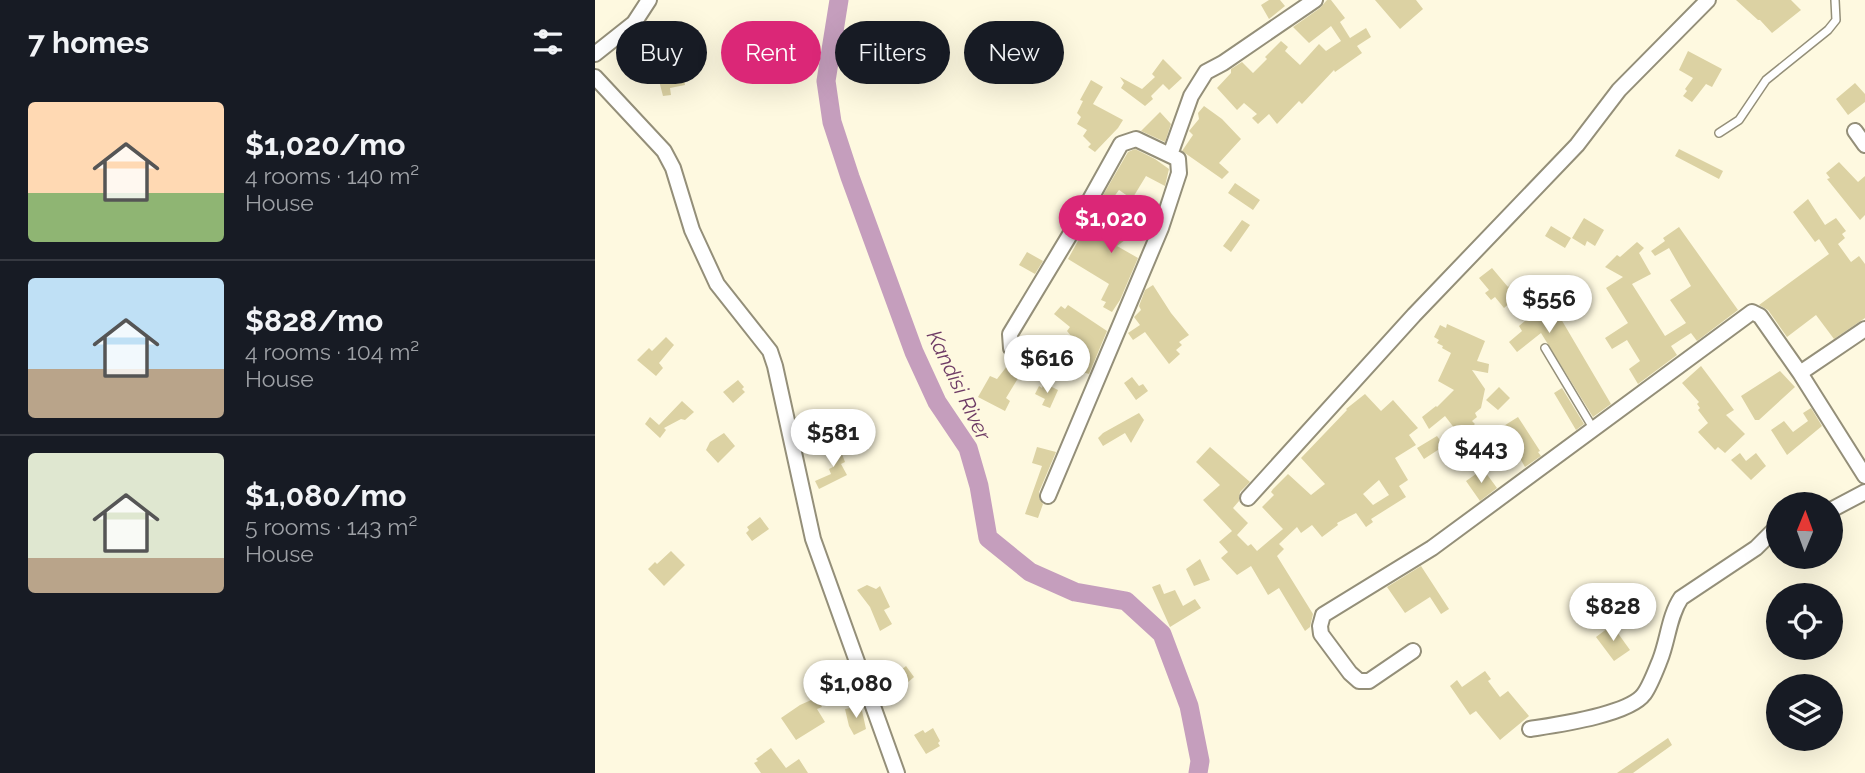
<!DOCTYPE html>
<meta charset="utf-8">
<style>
body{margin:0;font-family:Raleway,sans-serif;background:#242831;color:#f1f3f6;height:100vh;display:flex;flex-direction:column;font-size:26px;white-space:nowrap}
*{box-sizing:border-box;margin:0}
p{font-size:23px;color:#9ea1a6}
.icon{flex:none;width:38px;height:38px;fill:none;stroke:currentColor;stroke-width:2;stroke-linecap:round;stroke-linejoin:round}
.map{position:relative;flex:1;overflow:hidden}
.details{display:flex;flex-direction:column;background:#171b24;width:595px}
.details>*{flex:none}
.banner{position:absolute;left:21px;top:21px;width:665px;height:63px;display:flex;gap:14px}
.needle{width:46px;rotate:1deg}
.fabs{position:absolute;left:1171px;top:492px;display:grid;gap:14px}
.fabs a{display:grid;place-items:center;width:77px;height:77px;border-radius:50%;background:#171b24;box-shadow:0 7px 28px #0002;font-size:35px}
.price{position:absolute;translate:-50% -60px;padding:0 16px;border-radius:24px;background:#fff;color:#222;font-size:23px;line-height:46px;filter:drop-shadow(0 2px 4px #0008)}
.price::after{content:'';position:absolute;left:50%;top:42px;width:21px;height:16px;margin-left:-10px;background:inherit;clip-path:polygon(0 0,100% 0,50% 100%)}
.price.current{background:#db2777;color:#fff}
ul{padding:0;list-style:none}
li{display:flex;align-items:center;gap:21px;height:175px;padding:0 28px}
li+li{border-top:2px solid #363941}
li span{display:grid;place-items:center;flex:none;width:196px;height:140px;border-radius:7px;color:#555}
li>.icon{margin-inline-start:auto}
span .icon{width:84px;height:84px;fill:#fffc;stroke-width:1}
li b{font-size:30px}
h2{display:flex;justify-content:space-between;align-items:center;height:84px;padding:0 28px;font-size:30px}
.pill{padding:0 24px;border-radius:32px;background:#171b24;box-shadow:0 7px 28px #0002;font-size:24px;line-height:63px}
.pill.current{background:#db2777;color:#fff}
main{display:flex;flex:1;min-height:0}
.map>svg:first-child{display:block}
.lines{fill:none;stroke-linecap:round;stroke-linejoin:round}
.river{stroke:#c59ebd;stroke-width:19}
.building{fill:#dcd2a3;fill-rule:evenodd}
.service-casing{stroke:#948f79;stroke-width:10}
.minor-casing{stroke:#948f79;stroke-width:18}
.service{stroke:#fff;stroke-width:7}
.minor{stroke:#fff;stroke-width:14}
.labels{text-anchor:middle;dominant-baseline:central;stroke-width:6;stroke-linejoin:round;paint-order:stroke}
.water-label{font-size:21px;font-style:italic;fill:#6e3b65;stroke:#fef9e0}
</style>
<main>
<section class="details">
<h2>7 homes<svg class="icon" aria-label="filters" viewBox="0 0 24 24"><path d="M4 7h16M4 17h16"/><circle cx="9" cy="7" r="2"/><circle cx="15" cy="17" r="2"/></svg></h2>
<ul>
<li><span style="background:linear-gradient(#ffd9b3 65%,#8fb573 0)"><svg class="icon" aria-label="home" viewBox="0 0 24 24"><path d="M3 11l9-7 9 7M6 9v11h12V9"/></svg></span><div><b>$1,020/mo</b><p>4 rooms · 140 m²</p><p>House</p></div></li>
<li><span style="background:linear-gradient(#bfe0f5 65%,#b9a48a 0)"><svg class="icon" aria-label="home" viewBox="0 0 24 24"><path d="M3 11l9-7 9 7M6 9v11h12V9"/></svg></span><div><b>$828/mo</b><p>4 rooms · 104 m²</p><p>House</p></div></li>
<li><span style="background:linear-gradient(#dfe7d0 75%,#b9a48a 0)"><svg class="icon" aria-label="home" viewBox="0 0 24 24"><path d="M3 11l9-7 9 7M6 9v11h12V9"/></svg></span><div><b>$1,080/mo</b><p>5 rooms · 143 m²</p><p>House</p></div></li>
</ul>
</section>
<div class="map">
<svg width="1270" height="773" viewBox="0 0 1270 773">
<rect width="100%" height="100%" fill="#fef9e0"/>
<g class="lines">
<path class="river" d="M244,0L231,81L237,122L255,177L319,352L342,402L373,448L384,486L393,538L435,572L480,592L531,601L567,634L594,706L605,761L603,773"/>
</g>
<path class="building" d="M674,0H685L690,6L674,19L666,5Z
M732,0H736L750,18L745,22L755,38L771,28L776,37L762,46L767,53L740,72L739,70L707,104L704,101L682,124L674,114L663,124L657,118L662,114L649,103L642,110L622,88L636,73V69L647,62L658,73L672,59L670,57L686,41L693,47L690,51L705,65L724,44L731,51L746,41L736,26L714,43L698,27L725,8Z
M780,0H821L828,9L805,29Z
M1141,0H1196L1206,10L1177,33L1165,20H1163Z
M1093,51L1127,69L1117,87L1111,84L1097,102L1088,96L1092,91L1090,89L1098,78L1084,70Z
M568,59L587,78L574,90L568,84L556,96L558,99L550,106L526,88L529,83L525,77L547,89L560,77L557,74Z
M78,69L80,76L88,75L90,85L75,88L76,95L68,96L62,73Z
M496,80L508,87L498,104L528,120L523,128L500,152L493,147L496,144L488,136L492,130L482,124L486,117L482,113L488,101L485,100Z
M1260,83L1270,94V102L1253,115L1241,99Z
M609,106L627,119L646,139L624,163L634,172L627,179L587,151L598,135L594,131L604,119L603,113Z
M565,112L576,124L570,142L546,131Z
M540,149L560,159L574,169L570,186L551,176L537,199L524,190L515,202L507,197L533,152Z
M1084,149L1128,171L1124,179L1080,156Z
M1244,162L1263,182L1270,176V215L1265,220L1232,179L1235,178L1231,173Z
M640,183L665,200L658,210L633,193Z
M1213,199L1230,225L1241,218L1251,231L1247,234L1250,238L1243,244L1256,262L1264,256L1270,264V318L1239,339L1221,315L1192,337L1173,310L1164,305L1234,254L1224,239L1220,242L1198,212Z
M548,202L562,209L552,236L542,231L522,246L543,258L525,300L517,312L508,307L511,302L506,300L514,284L473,259L494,221L506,229L507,227L522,234L528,228L533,234Z
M989,218L1009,230L1000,246L992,241L990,246L977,238Z
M647,220L655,225L636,252L628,246Z
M956,226L976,238L970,248L950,236Z
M1084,227L1143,310L1102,341L1096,333L1076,346L1082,355L1043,384L1034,369L1045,361L1032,340L1017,349L1010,338L1033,323L1011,288L1028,277L1010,267L1022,255L1025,257L1042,242L1049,248L1044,253L1056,274L1037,284L1070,336L1091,323L1075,300L1096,286L1074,248L1060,256L1056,251L1070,241L1068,238Z
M432,252L448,261L440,274L424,265Z
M897,268L913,287L921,280L924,283L928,280L938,292L941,287L961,299L969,309L966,311L970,315L966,319L1016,404L998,417L946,333L922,352L914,342L927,331L924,326L932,319L930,317L935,312L922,297L909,308L900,297L896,300L890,293L894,290L884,278Z
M558,285L576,313L594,335L584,342L587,345L581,350L585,354L574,364L550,332L538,340L533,333L545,325L539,317L546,310L544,306L550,290Z
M473,305L512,331L494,374L471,367L477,354L475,353L477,348L472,345L477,337L472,331L475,327L459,314L466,306L470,309Z
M852,324L890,341L882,361L894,364L893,373L877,370L890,389L886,408L880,413L882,417L877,421L880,424L873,430L870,426L867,429L865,426L860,429L850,416L834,429L827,417L841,406L842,407L859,390L843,381L856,353L847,348L848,346L842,343L844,340L839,337L845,325L851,328Z
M71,337L79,345L64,363L68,368L61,376L42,360L54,348L57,351Z
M416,361L428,370L411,398L415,401L410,411L383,397L395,376L402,379Z
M1106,366L1139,410L1131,415L1150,434L1130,453L1123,447L1120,450L1103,432L1113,423L1103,410L1105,408L1102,404L1104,402L1087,383Z
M1185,371L1200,387L1164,420H1160L1146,396Z
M537,377L544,386L548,384L553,391L541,400L529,383Z
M143,380L149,387L147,389L150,392L138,403L128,392Z
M449,383L463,390L455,408L447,405L450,399L440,394L444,386L447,388Z
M904,387L915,398L903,410L891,400Z
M967,388L989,424L981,430L959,393Z
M770,394L786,411L798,400L823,428L814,435L821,445L800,458L813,480L804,486L811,497L776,519L778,522L771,527L761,513L742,523L743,525L727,537L717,525L706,533L702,527L684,544L689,549L682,556L718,614L715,627L710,631L684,588L673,595L656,566L642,575L626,558L633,552L624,542L637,531L608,500L625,485L601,462L615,447L655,482L645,492L644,501L638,508L653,523L642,535L653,546L656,544L662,551L688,529L667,507L679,495L676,492L678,489L693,474L716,495L730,484L706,458L752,410L751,409ZM784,480L794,495L778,505L768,494Z
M87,401L99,412L90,420L86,419L69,428L71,430L65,438L50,424L55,417L64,425Z
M1216,408L1227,426L1192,455L1176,430L1189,421L1198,432L1213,421L1208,413Z
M544,413L549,420L536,443L530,433L508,446L503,438L508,433Z
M923,417L945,451L943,452L946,456L930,467L907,427Z
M129,433L140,446L123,463L111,450L115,442Z
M842,436L849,446L829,459L822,448Z
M442,447L461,452L444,492V498L448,504L443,518L430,514L447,466L437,463Z
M238,449L239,452L245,449L250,462L246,464L252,475L224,489L220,481L236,474L234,469L238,467L232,451Z
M1145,453L1151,461L1161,453L1171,466L1156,480L1136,460Z
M888,469L902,488L885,501L871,481Z
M165,517L174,529L157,541L151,533L154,530L152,527Z
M76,551L90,565L69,586L53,569L60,562L62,564Z
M605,559L615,580L599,586L591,569Z
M826,566L854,609L846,614L835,597L810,613L792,587Z
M565,584L569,594L580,590L588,606L600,599L606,608L575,627L557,587Z
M272,585L281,589L285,586L295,607L289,610L297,624L285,631L275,607L262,590Z
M1017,625L1035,650L1019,661L1001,637Z
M303,666L306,670L311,666L319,677L305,689L294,673Z
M890,671L896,679L893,681L905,697L913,691L934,716L905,740L881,711L875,715L855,686L862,680L867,687Z
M223,697L227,707L222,709L230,722L201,740L186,718L205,705Z
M266,706L271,729L259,735L254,726L250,709Z
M338,728L345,741L343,743L345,746L331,754L319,735L328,730L330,733Z
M1073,738L1077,745L1038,773H1022Z
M176,748L191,768L204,759L213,773H166L159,763L163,761L161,759Z"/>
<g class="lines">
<g class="service-casing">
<path id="service" d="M1124,133L1144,120L1171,80L1233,30L1241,20L1240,0
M950,348L998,428"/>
</g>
<g class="minor-casing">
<path id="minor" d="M0,54L39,23L54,0
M0,77L69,151L78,168L97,230L122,284L175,351L180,366L218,539L302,773
M1260,131L1270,145
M575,155L596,96L611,72L628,63L720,0
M430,358L416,348L415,334L482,223L526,144L541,139L583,159L584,173L566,228L453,496
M1205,373L1270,329
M653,498L819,315L982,145L1024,90L1113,0
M1236,510L1270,492
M818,651L774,681H764L755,673L726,634L725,626L728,615L837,548L1157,312L1165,316L1205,373L1270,476
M935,729C960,725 1034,715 1049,694C1055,686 1061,670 1065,660C1073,640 1074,616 1086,598L1161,548L1183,526"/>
</g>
<use href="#service" class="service"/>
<use href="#minor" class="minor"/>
</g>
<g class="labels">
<g class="water-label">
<text transform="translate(364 385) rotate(64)">Kandisi River</text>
</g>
</g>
</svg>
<div class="fabs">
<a><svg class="needle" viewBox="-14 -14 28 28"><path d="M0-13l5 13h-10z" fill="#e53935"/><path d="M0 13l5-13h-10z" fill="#9ea1a6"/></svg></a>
<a><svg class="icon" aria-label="locate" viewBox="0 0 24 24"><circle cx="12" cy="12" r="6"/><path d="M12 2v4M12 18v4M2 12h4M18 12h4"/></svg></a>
<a><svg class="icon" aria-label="layers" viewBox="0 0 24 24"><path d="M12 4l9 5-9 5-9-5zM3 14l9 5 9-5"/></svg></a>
</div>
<b class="price current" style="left:516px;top:255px">$1,020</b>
<b class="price" style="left:954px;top:335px">$556</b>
<b class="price" style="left:452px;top:395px">$616</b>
<b class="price" style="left:238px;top:469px">$581</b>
<b class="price" style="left:886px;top:485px">$443</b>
<b class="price" style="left:1018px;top:643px">$828</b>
<b class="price" style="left:261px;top:720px">$1,080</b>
<div class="banner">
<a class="pill">Buy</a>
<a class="pill current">Rent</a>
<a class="pill">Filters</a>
<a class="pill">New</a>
</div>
</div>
</main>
